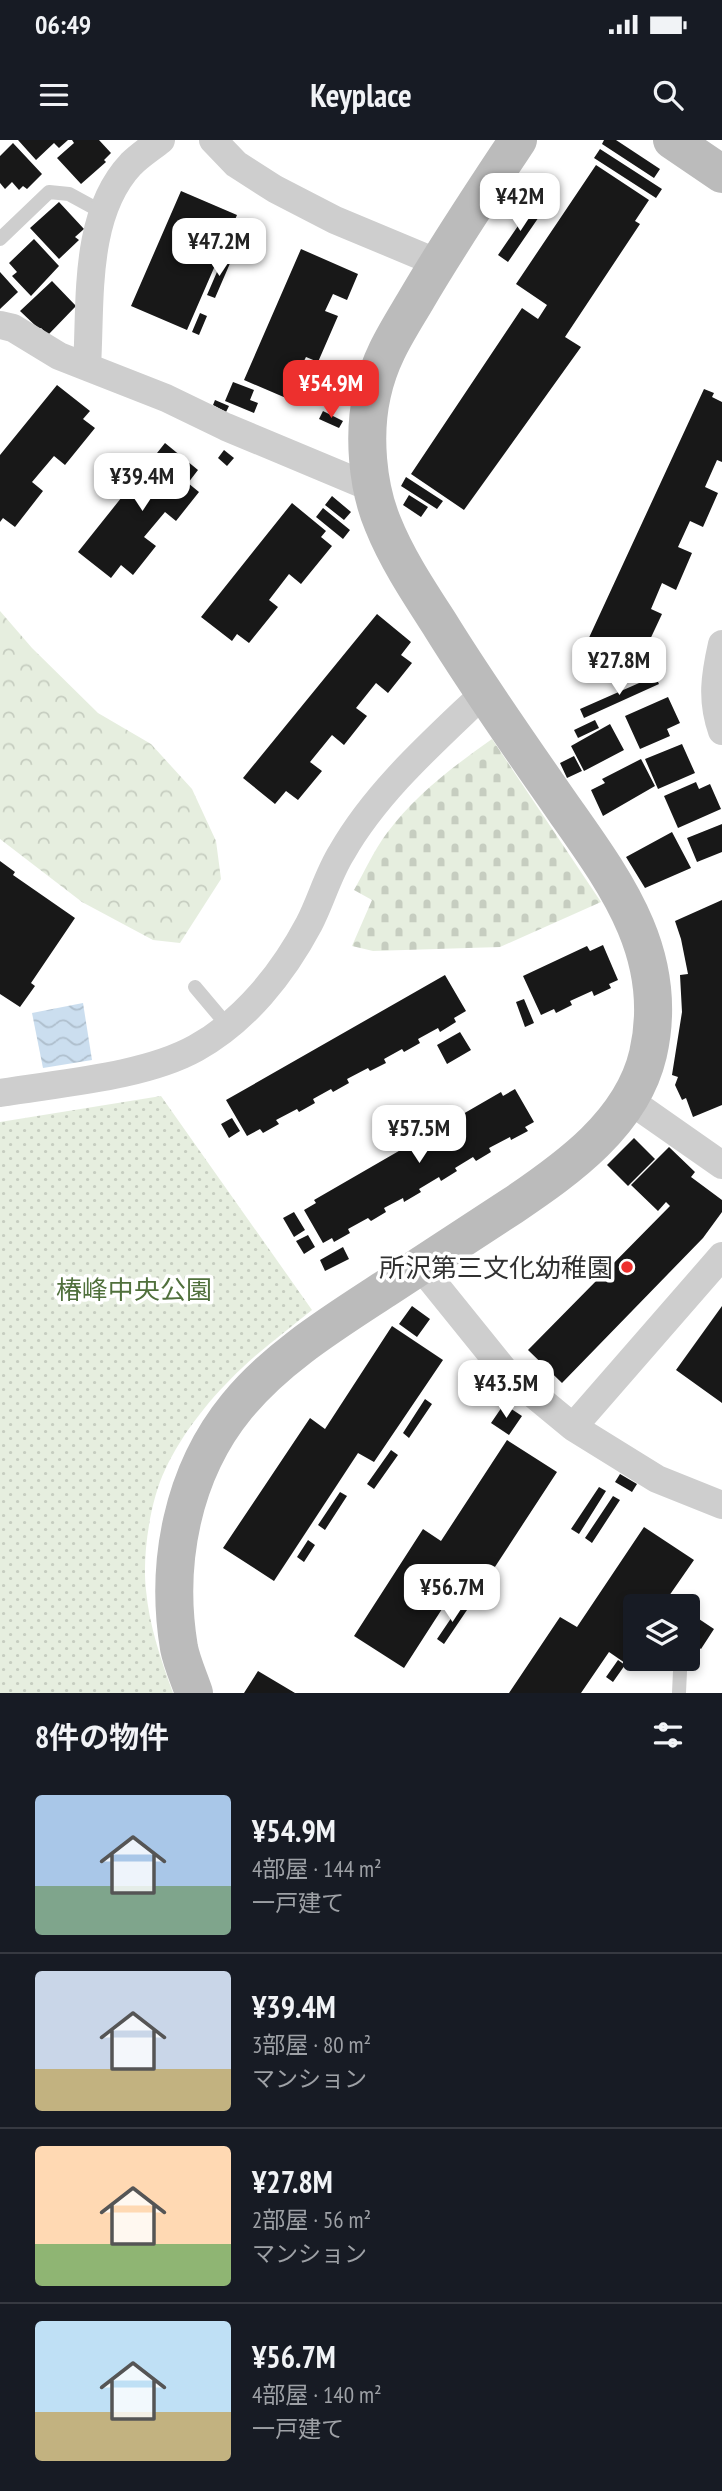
<!DOCTYPE html>
<html lang="ja">
<meta charset="utf-8">
<style>
body{margin:0;font-family:"PT Sans Narrow","Noto Sans JP",sans-serif;background:#20242c;color:#f1f3f6;height:100vh;display:flex;flex-direction:column;font-size:26px;white-space:nowrap}
*{box-sizing:border-box;margin:0}
p{font-size:23px;color:#9ea1a6}
.icon{flex:none;width:38px;height:38px;fill:none;stroke:currentColor;stroke-width:2;stroke-linecap:round;stroke-linejoin:round}
.map{position:relative;height:1553px;overflow:hidden}
.details{display:flex;flex-direction:column;background:#171b24;flex:1}
.details>*{flex:none}
.fabs{position:absolute;left:623px;top:1454px;display:grid;gap:14px}
.fabs a{display:grid;place-items:center;width:77px;height:77px;border-radius:7px;background:#171b24;box-shadow:0 4px 10px #0003;font-size:35px}
.price{position:absolute;translate:-50% -60px;padding:0 16px;border-radius:14px;background:#fff;color:#222;font-size:23px;line-height:46px;filter:drop-shadow(0 2px 4px #0008)}
.price::after{content:'';position:absolute;left:50%;top:42px;width:21px;height:16px;margin-left:-10px;background:inherit;clip-path:polygon(0 0,100% 0,50% 100%)}
.price.current{background:#ed302e;color:#fff}
ul{padding:0;list-style:none}
li{display:flex;align-items:center;gap:21px;height:175px;padding:0 35px}
li+li{border-top:2px solid #363941}
li span{display:grid;place-items:center;flex:none;width:196px;height:140px;border-radius:7px;color:#555}
li>.icon{margin-inline-start:auto}
span .icon{width:84px;height:84px;fill:#fffc;stroke-width:1}
li b{font-size:30px}
h2{display:flex;justify-content:space-between;align-items:center;height:84px;padding:0 35px;font-size:30px}
.status{display:flex;justify-content:space-between;align-items:center;height:49px;padding:0 35px;background:#171b24;direction:ltr}
.status svg{height:19px;fill:currentColor}
header{display:flex;justify-content:space-between;align-items:center;height:91px;padding:0 35px;background:#171b24;font-size:32px;font-weight:800}
.map>svg:first-child{display:block}
.forest{fill:url(#forest-crowns)}
.cemetery{fill:url(#cemetery-stones)}
.park{fill:url(#park-dots)}
.water{fill:url(#water-waves)}
.building{fill:#181818}
.lines{fill:none;stroke-linecap:round;stroke-linejoin:round}
.lane{stroke:#cecece;stroke-width:14}
.street{stroke:#cecece;stroke-width:28}
.secondary{stroke:#bbb;stroke-width:38}
.poi-dot{fill:#ed302e;stroke:#fff;stroke-width:2.5}
.labels{text-anchor:middle;dominant-baseline:central;stroke-width:7;stroke-linejoin:round;paint-order:stroke}
.poi-label{font-size:26px;fill:#313131;stroke:#fff;text-anchor:end}
.park-label{font-size:26px;fill:#50703c;stroke:#fff}
</style>
<div class="status"><b>06:49</b><svg viewBox="0 0 49 12"><path d="M0 12V9h3v3zM5 12V6h3v6zM10 12V3h3v9zM15 12V0h3v12zM26 1h20v11H26zM47 4h2v5h-2z"/></svg></div>
<header><svg class="icon" aria-label="menu" viewBox="0 0 24 24"><path d="M4 6h16M4 12h16M4 18h16"/></svg>Keyplace<svg class="icon" aria-label="search" viewBox="0 0 24 24"><circle cx="10" cy="10" r="6"/><path d="M15 15l6 6"/></svg></header>
<div class="map">
<svg width="722" height="1553" viewBox="0 0 722 1553">
<defs>
<pattern id="forest-crowns" width="20" height="18" patternUnits="userSpaceOnUse" patternTransform="scale(1.75)"><rect width="20" height="18" fill="#e6eedf"/><path d="M2 6a3 3 0 1 1 6 0M12 15a3 3 0 1 1 6 0" fill="none" stroke="#c6cdc0"/></pattern>
<pattern id="cemetery-stones" width="16" height="16" patternUnits="userSpaceOnUse" patternTransform="scale(1.75)"><rect width="16" height="16" fill="#e6eedf"/><path d="M2 7V4a2 2 0 0 1 4 0v3zM10 15v-3a2 2 0 0 1 4 0v3z" fill="#c6cdc0"/></pattern>
<pattern id="park-dots" width="8" height="8" patternUnits="userSpaceOnUse" patternTransform="scale(1.75)"><rect width="8" height="8" fill="#e6eedf"/><path d="M2 2h.1M6 6h.1" fill="none" stroke="#c6cdc0" stroke-width="1.8" stroke-linecap="round"/></pattern>
<pattern id="water-waves" width="16" height="10" patternUnits="userSpaceOnUse" patternTransform="scale(1.75)"><rect width="16" height="10" fill="#cbdeef"/><path d="M0 5q4-4 8 0t8 0" fill="none" stroke="#afbfcd"/></pattern>
</defs>
<rect width="100%" height="100%" fill="#fff"/>
<path class="forest" d="M0,471L32,508L98,573L151,604L192,649L216,701L221,739L180,803L153,800L82,762L0,699Z"/>
<path class="cemetery" d="M492,599L601,762L500,807L373,811L352,806L372,760L354,750C365,731 374,710 387,693C415,655 454,626 492,599Z"/>
<path class="park" d="M161,956L312,1170C289,1189 264,1207 242,1228C212,1256 182,1293 165,1330C150,1361 142,1416 146,1450C149,1485 161,1520 173,1553H0V982Z"/>
<path class="water" d="M83,863L92,920L43,928L32,873Z"/>
<path class="building" d="M18,0H68L59,8L54,3L36,20Z
M72,0H99L111,13L104,20L106,22L81,44L57,18L74,3Z
M604,0H616L660,29L654,38L602,4Z
M13,3L42,34L27,49L23,46L19,50L12,42L5,49L0,43V16Z
M600,9L662,49L656,58L594,18Z
M596,25L649,60L635,81L640,84L565,197L581,207L464,370L411,334L522,168L538,179L547,165L516,144Z
M181,51L237,75L187,190L131,166Z
M59,62L84,89L75,97L79,100L59,119L30,88Z
M533,64L543,71L508,122L498,115Z
M34,99L59,126L31,156L12,136L17,132L9,123Z
M301,109L358,134L347,160L333,154L325,171L338,176L318,222L306,217L297,235L311,241L300,264L244,240Z
M223,118L231,121L215,158L207,155Z
M0,132L18,152L0,169Z
M52,141L76,166L48,195L41,188L39,189L20,171Z
M200,173L207,176L199,195L192,192Z
M233,242L254,250L250,260L258,263L254,273L225,261Z
M57,245L90,271L83,279L95,288L65,325L54,316L32,342L43,351L15,387L3,378L0,382V315Z
M704,249L714,253L712,257L722,262V322L717,320L705,347L718,353L703,387L690,381L678,407L692,413L676,450L662,443L651,469L662,474L647,506L633,500L626,515L598,502L596,506L587,502Z
M215,260L229,266L226,272L213,265Z
M323,271L343,281L339,288L319,279Z
M165,303L198,330L188,343L199,352L176,381L165,372L144,397L156,406L133,435L121,425L111,438L78,412Z
M224,310L234,318L227,326L218,318Z
M406,337L443,361L437,369L401,346Z
M409,355L428,367L421,377L403,365Z
M332,356L351,372L344,380L325,365Z
M292,363L326,391L321,397L332,406L301,444L289,434L269,460L278,467L249,503L237,494L232,501L201,477Z
M323,368L350,390L343,399L316,377Z
M377,474L411,502L401,515L412,523L388,553L376,543L356,568L367,576L344,605L332,595L310,622L322,631L298,660L286,651L275,664L243,638Z
M655,536L659,544L584,578L580,569Z
M668,557L680,583L667,589L670,596L640,609L625,576Z
M595,580L599,588L578,598L574,590Z
M610,584L624,610L584,631L571,606Z
M682,604L695,633L658,649L645,619Z
M574,616L582,631L567,638L560,623Z
M641,619L655,646L603,676L591,650L605,643L602,639Z
M696,642L699,649L710,644L721,669L678,688L664,656Z
M722,684V712L697,722L687,698Z
M672,692L691,728L645,748L626,717Z
M0,721L15,732L13,735L75,778L31,843L35,846L20,867L0,854Z
M722,760V965L693,977L686,958L682,960L675,945L678,937L672,935L682,872L680,835L688,834L681,799L675,781Z
M603,805L618,840L609,844L611,848L594,856L592,851L570,861L572,865L556,873L554,869L541,875L523,836L587,806L590,811Z
M445,835L466,871L454,878L456,882L440,892L438,888L418,899L420,903L404,912L402,909L384,919L386,923L370,931L368,928L347,939L349,943L333,952L331,949L313,959L315,963L299,972L297,969L276,980L279,984L263,993L260,989L247,996L226,960Z
M524,859L534,883L525,887L516,862Z
M460,892L471,910L447,924L437,905Z
M515,949L534,982L525,987L528,991L511,1000L510,997L489,1008L491,1012L476,1021L473,1017L455,1028L457,1031L441,1041L439,1037L419,1049L421,1052L404,1062L403,1058L384,1068L386,1072L371,1081L368,1078L348,1089L350,1093L334,1102L332,1098L323,1103L304,1070L316,1063L314,1060L501,952L503,956Z
M232,978L240,991L229,998L221,984Z
M634,998L655,1019L628,1046L607,1025Z
M669,1007L695,1032L691,1037L722,1060V1072L703,1098L562,1243L528,1210L670,1066L666,1062L658,1071L631,1045Z
M294,1072L305,1090L294,1097L283,1078Z
M308,1095L315,1107L304,1114L296,1101Z
M343,1107L349,1119L325,1131L320,1120Z
M412,1166L430,1179L417,1197L399,1184Z
M722,1166V1263L676,1230Z
M392,1186L443,1220L374,1322L358,1313L274,1441L223,1408L310,1278L325,1289Z
M425,1259L432,1264L409,1298L403,1293Z
M504,1264L522,1276L509,1295L491,1283Z
M507,1300L557,1332L489,1436L471,1424L404,1528L354,1496L423,1389L441,1401Z
M391,1310L398,1315L374,1349L367,1344Z
M620,1334L637,1344L632,1352L615,1342Z
M599,1347L606,1351L579,1394L571,1389Z
M340,1352L347,1356L325,1390L318,1385Z
M613,1356L620,1360L592,1403L585,1398Z
M644,1387L694,1420L662,1466H635V1507L625,1523L609,1512L581,1553H509L560,1477L577,1487Z
M308,1400L315,1405L304,1422L297,1417Z
M486,1438L494,1443L488,1452L480,1447Z
M460,1465L467,1470L444,1504L437,1499Z
M696,1477L714,1489L701,1509L688,1500V1489Z
M618,1520L625,1525L613,1542L606,1537Z
M258,1531L295,1553H244Z"/>
<g class="lines">
<path class="lane" d="M0,99L49,52L69,54L102,72
M195,847L227,885
M679,1553L680,1531"/>
<path class="street" d="M161,0C151,8 140,15 131,24C83,75 91,161 87,227L166,258L226,287L372,348
M213,0L236,24L275,49L335,80L438,123
M0,185L13,188L59,216L87,227
M722,504C715,535 711,560 722,591
M0,953C59,943 144,937 196,908C245,881 283,833 309,784C321,761 328,734 342,712C377,651 433,602 483,554
M629,960L722,1025
M420,1126L504,1230L573,1287L657,1339L722,1365
M573,1287L722,1116"/>
<path class="secondary" d="M672,0L722,34
M194,1553C189,1538 182,1523 179,1508C165,1424 182,1333 237,1266C276,1218 333,1183 385,1149C427,1122 469,1094 512,1066C567,1029 632,983 648,914C670,818 619,747 566,672C523,610 479,548 439,483C419,452 397,419 383,384C367,346 363,294 372,254C380,217 397,192 416,160C448,105 483,53 518,0"/>
</g>
<circle class="poi-dot" cx="627" cy="1127" r="7"/>
<g class="labels">
<g class="poi-label">
<text x="613" y="1127">所沢第三文化幼稚園</text>
</g>
<g class="park-label">
<text x="134" y="1149">椿峰中央公園</text>
</g>
</g>
</svg>
<div class="fabs">
<a><svg class="icon" aria-label="layers" viewBox="0 0 24 24"><path d="M12 4l9 5-9 5-9-5zM3 14l9 5 9-5"/></svg></a>
</div>
<b class="price" style="left:520px;top:93px">¥42M</b>
<b class="price" style="left:219px;top:138px">¥47.2M</b>
<b class="price current" style="left:331px;top:280px">¥54.9M</b>
<b class="price" style="left:142px;top:373px">¥39.4M</b>
<b class="price" style="left:619px;top:557px">¥27.8M</b>
<b class="price" style="left:419px;top:1025px">¥57.5M</b>
<b class="price" style="left:506px;top:1280px">¥43.5M</b>
<b class="price" style="left:452px;top:1484px">¥56.7M</b>
</div>
<section class="details">
<h2>8件の物件<svg class="icon" aria-label="filters" viewBox="0 0 24 24"><path d="M4 7h16M4 17h16"/><circle cx="9" cy="7" r="2"/><circle cx="15" cy="17" r="2"/></svg></h2>
<ul>
<li><span style="background:linear-gradient(#a9c7e8 65%,#7fa58c 0)"><svg class="icon" aria-label="home" viewBox="0 0 24 24"><path d="M3 11l9-7 9 7M6 9v11h12V9"/></svg></span><div><b>¥54.9M</b><p>4部屋 · 144 m²</p><p>一戸建て</p></div></li>
<li><span style="background:linear-gradient(#c9d6e8 70%,#c2b280 0)"><svg class="icon" aria-label="home" viewBox="0 0 24 24"><path d="M3 11l9-7 9 7M6 9v11h12V9"/></svg></span><div><b>¥39.4M</b><p>3部屋 · 80 m²</p><p>マンション</p></div></li>
<li><span style="background:linear-gradient(#ffd9b3 70%,#8fb573 0)"><svg class="icon" aria-label="home" viewBox="0 0 24 24"><path d="M3 11l9-7 9 7M6 9v11h12V9"/></svg></span><div><b>¥27.8M</b><p>2部屋 · 56 m²</p><p>マンション</p></div></li>
<li><span style="background:linear-gradient(#bfe0f5 65%,#c2b280 0)"><svg class="icon" aria-label="home" viewBox="0 0 24 24"><path d="M3 11l9-7 9 7M6 9v11h12V9"/></svg></span><div><b>¥56.7M</b><p>4部屋 · 140 m²</p><p>一戸建て</p></div></li>
</ul>
</section>
